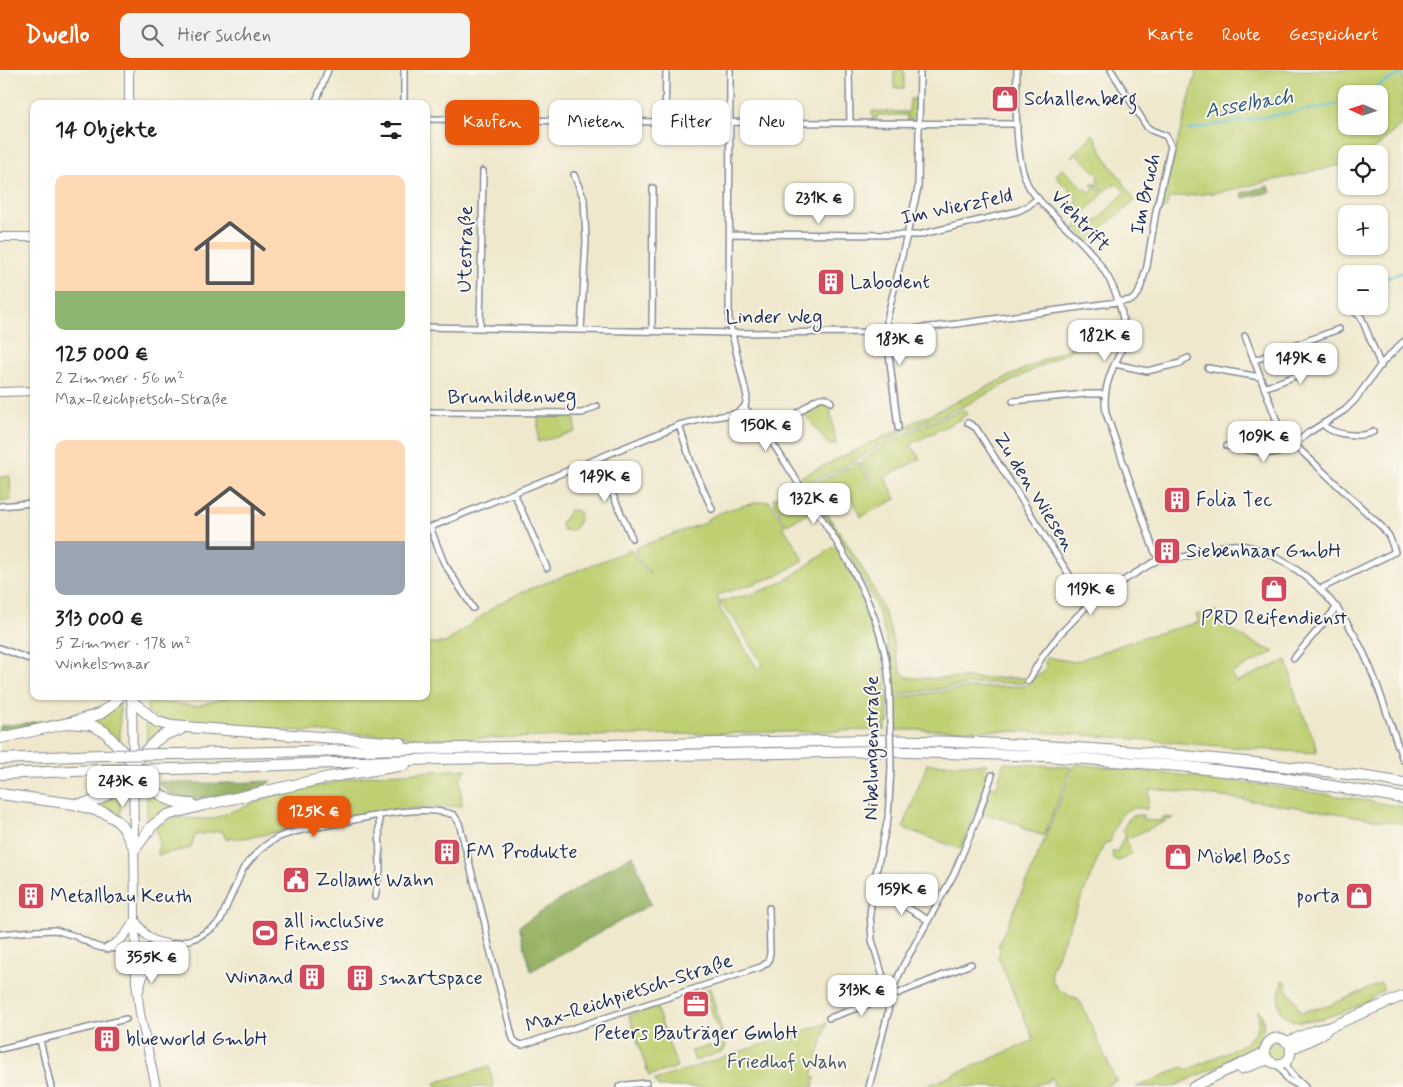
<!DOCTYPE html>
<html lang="de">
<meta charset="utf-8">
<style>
body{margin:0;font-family:Mynerve,sans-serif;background:#f2f2f2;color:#202124;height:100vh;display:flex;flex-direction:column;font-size:19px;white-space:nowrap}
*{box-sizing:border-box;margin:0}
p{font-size:16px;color:#757577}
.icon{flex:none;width:28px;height:28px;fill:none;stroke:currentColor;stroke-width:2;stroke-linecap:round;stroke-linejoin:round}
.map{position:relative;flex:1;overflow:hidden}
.sheet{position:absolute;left:30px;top:30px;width:400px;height:600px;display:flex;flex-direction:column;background:#fff;border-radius:10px;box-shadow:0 1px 4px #0004}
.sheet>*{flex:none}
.hud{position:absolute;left:445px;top:30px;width:475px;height:45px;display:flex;gap:10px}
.needle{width:32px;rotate:273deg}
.fabs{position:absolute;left:1338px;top:15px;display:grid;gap:10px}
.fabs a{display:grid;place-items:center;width:50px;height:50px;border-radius:10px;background:#fff;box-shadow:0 1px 4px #0004;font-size:25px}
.price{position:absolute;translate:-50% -42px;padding:0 11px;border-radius:10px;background:#fff;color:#222;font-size:16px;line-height:32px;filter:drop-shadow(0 1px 2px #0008)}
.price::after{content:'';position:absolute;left:50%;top:30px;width:15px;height:11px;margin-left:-8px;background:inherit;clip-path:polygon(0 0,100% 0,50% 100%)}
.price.active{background:#ea580c;color:#fff}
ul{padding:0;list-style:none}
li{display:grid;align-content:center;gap:10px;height:265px;padding:0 25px}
li span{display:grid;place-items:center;height:155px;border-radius:10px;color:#555}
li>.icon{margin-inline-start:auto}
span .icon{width:90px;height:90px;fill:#fffc;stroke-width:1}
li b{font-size:21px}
h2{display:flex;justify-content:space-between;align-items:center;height:60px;padding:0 25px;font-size:21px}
.pill{padding:0 18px;border-radius:10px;background:#fff;box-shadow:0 1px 4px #0004;font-size:18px;line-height:45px}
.pill.active{background:#ea580c;color:#fff}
header{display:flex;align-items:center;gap:30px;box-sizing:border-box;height:70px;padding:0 25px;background:#ea580c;color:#fff}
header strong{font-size:24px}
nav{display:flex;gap:28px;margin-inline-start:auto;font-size:18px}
.search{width:350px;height:45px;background:#f2f2f2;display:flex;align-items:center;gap:12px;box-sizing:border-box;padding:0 18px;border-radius:10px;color:#757577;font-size:19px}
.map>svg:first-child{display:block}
.green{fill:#bfd073;stroke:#6d8068;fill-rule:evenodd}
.forest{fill:#97b265;stroke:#597062}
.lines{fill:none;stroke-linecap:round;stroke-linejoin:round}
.stream{stroke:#5ac1d8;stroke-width:2}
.street-casing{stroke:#858c96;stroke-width:8}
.secondary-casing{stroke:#858c96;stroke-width:10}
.primary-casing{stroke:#858c96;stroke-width:11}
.highway-casing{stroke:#858c96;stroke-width:12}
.street{stroke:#fff;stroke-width:5}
.secondary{stroke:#fff;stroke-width:8}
.primary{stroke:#fff;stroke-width:9}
.highway{stroke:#fff;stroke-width:10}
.street-bridge-casing{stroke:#858c96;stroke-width:8;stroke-linecap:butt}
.highway-bridge-casing{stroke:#858c96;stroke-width:12;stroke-linecap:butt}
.street-bridge{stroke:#fff;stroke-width:5}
.highway-bridge{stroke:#fff;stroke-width:10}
.labels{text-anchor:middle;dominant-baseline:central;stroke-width:4;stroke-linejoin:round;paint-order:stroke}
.poi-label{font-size:20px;fill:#1b2f5e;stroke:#fbf7ec;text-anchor:start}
.street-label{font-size:20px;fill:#1b2f5e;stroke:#fbf7ec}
.park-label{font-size:20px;fill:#445763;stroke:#fbf7ec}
.water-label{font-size:21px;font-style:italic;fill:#2e5b83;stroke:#fbf7ec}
</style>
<header>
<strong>Dwello</strong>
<div class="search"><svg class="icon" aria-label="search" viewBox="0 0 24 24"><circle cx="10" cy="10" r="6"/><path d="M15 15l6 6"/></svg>Hier suchen</div>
<nav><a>Karte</a><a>Route</a><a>Gespeichert</a></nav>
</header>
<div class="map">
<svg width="1403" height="1017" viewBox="0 0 1403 1017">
<rect width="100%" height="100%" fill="#fbf7ec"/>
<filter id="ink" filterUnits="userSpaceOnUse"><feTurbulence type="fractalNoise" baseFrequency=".02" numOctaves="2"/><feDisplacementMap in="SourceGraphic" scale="10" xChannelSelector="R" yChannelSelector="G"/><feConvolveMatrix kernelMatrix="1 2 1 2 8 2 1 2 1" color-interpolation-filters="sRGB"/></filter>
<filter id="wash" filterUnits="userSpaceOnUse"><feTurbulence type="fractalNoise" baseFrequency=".0096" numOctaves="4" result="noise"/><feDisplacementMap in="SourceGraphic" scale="20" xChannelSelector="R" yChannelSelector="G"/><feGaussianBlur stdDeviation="1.12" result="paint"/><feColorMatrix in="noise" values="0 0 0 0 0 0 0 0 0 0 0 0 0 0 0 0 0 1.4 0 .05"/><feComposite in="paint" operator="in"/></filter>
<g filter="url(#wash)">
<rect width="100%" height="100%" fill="#efe8cd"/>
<path class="green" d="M894,0H904V18H894Z
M1197,0H1403V53L1369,84H1346V94L1221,122L1169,128L1166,138L1161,140L1165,119ZM1346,24H1379V56H1346Z
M910,29H916V45L911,50H907V45H877V50H873L872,41L909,42Z
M1093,64L1109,93L1120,107L1135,131L1102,158L1089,173L1075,157L1082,150L1087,153L1091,149L1095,153L1125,122L1116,113L1112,117L1110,116L1104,122L1093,113L1098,115L1099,111L1096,109L1099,106L1077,84L1072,87L1071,86Z
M1062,99L1065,101L1085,120L1087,119L1090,122H1092L1094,118L1091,115L1092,114L1103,124L1085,142L1075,132L1077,128L1055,106Z
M1118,256V259L1085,273L964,336L902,362L841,399L804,413L800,407L1045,289Z
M815,334L830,337L836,374L829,375L803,342L811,336Z
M962,340H964L967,344L961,349L911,374L920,389L885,407L896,429L861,447L849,422L821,435C846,472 873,510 888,552C891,562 899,600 903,604C906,607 910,608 914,608H1028L1026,612L1022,613H982L895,625C892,596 888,569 878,542C861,498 833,458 807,419L810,414L842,401L859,392L872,417L874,415L861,391C892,368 926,354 962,340Z
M538,347H573L575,349V362L538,372Z
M10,406L11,430L0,431V407Z
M797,420L808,443L787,455L775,435L773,428Z
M768,431L770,432L785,455L783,456L804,490L777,506L718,525L720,539L758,599L763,595L735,550L722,536L720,531L749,525L772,517L792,506L835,476C873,537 887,581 888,653H885V660L442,669L181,654L153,646L147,640V635L154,632L196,636L233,626H426V573H445L498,534L522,522L630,480L632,481C636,491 641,496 649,503H651C644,496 635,489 635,478L707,452V449C725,439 747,434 768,431Z
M569,440H576L580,443C579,454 576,463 564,460L561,456V452L566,448Z
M1217,541C1220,560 1258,574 1274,582L1232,603L1235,612L1287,590L1297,631L1314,669L1317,683C1223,678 1130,667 1037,662C990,660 943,660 896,660L895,628L966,618L1024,616L1029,614L1032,608L1044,602L1046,596L1045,592L1046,587L1075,592L1140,568L1199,552L1196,545Z
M119,632L120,635V672L91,650Z
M146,647L171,659L147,676Z
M1003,693L1071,697L1044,766L1022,758V755L983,743L992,716L997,717Z
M927,694H987L985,703L987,710L961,779L903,758Z
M1075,694C1185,705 1294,717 1403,737V754C1319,740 1235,727 1150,719L1147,739C1142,739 1135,737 1131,739C1118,742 1114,762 1110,772L1104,774L1051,901C1052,919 1062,923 1077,928L1082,935L1116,1011L1102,1017H1055L1051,1007L1048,1011L1032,1017H925L1034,970L998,887L1001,878L998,876L1036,790Z
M467,699L460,708L462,736L397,739L366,743L253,767L226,769L222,761L195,765L191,778L158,785L159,772L156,757L174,748L212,749L277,724L371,705Z
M147,714L178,737L149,754L147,752Z
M121,715L120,751L96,736Z
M1138,745H1143V750L1162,751V747L1173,748L1126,769L1132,784L1119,791L1115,790L1112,787L1113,781L1117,782L1126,763L1122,761L1128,750L1132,746Z
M1282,911L1288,914L1285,917L1294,928L1300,942L1328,936L1381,913L1384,920C1377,923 1374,928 1368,931C1355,938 1341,943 1327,947C1294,956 1269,953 1282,911Z
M710,918L726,976L724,981L695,991L691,981L720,973L721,971L718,956H716L708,928L703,929V928L693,932L692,928L682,931L681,928Z
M656,936L677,997L649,1006L629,945Z
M1258,940L1262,944L1264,957L1256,976L1250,982L1172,1017H1136L1183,997L1188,1000L1246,973L1256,961L1259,953Z
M827,953L812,1006L816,1007L813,1017H658L655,1010Z
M1267 981a11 11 0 1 1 22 0a11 11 0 1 1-22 0Z
M489,996L494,1017H436L435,1013Z"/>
<path class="forest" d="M1269,116L1271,122L1243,128L1241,123Z
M111,629H114L93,643L0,663V656C27,653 92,647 111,629Z
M162,711C198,715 235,713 272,711L257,720L232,727H210L189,729L170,724L158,713Z
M633,785L651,834L531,901L519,856L603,802Z"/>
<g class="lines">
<path class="stream" d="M1361,24L1403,3
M1188,60L1340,34L1346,31
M1379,211L1403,202"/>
</g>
</g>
<g filter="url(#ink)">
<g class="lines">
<g class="street-casing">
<path id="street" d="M849,0L850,53
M1017,0C1016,32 1014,89 1029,117C1037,130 1049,140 1060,151C1086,176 1108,197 1119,233C1123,246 1126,261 1123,274C1121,282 1118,288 1114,295C1107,312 1103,325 1106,343L1153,478L1159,489
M315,34L328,0
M404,34V0
M426,49L665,52L1017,54
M665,52L666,0
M574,105L584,129L586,171L581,260
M730,164L918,165L1018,141L1028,136L1038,128
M1354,241L1361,247L1381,296
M426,257L732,263L887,262L956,254L1132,230L1138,224L1140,219L1147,196L1156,141L1171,76L1166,66L1151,60L1147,57L1111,0
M480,258L483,101
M652,261L653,118
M1245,266L1278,354L1297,377L1382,457L1389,466L1395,482L1324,517L1322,520
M1255,290L1339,259
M1115,294L1147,301L1181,293L1182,291L1188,288
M1208,298L1260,307
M1264,318L1319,297L1326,291
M1013,331L1086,324H1105
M744,337C766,360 782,388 799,414C833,465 868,516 883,576C890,602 890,629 890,655
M426,342L582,343L597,336
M968,353L976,358L1075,514L1089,534
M1323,354C1331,365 1361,368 1373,362
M679,355L691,392L712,439
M898,358L887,268V249L918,118L920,0
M768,366L815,330C821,327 826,326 831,332
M1227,376L1266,383H1277L1288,380L1308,363L1345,340L1355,330L1382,293L1403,272
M597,389L632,468
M514,423L547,498
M0,436L34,433
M430,457L444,493L473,538
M426,459L679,355L703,349L734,344L740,341L745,336L747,327L729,251L730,0
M0,578L34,591
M1294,588L1337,537
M1028,611L1044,584L1060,564L1089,534L1121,512L1159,489C1175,495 1217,472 1240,475C1257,477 1272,485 1286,493C1360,537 1376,615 1403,690
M101,626L102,627
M886,825L928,850
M375,827L380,801L379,745
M0,864L34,861L55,860L75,866L95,876L102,878L135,880L183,872L198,867L214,857L220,851L243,799C252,787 263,775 277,768C294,760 314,758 333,754C366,748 422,733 454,745L459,753L485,854L487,868L513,969L517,973L522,975L761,897L768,892L770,883L769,838
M889,927L872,870L870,844L873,817L888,748L891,698
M829,948L889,927L971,894
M40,970L51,1017
M0,979L126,949
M1287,990C1285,1001 1297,1009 1305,1017
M1278,994L1287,1009L1301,1017
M619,1017L626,1015L646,1013
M869,1017L888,943L889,927L904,894L954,804L978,746L992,705"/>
</g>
<g class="secondary-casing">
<path id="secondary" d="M129,0V34
M0,167H34
M0,322L34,321
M132,628L136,912L140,943L156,1017
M135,850C145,865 148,871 167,874
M107,878C122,871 126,864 135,850
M139,921C144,899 148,892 162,875"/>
</g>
<g class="primary-casing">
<path id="primary" d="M1265 981a13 13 0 1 1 26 0a13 13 0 1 1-26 0Z
M1286,972L1316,960L1330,957L1403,926
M1290,980L1321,965L1326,961
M1241,999L1268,990
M1193,1017L1265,982"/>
</g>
<g class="highway-casing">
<path id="highway" d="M132,631L157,652L172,656L401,673
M69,653L91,655L105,662L134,694C147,679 159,663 180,660
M0,668L69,653L100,644L111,636L120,626
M177,684C410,678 642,675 875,670C999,672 1122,679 1245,692C1298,698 1351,703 1403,713
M0,689L100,685
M175,699L439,689L627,686L874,681L1046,686L1180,696L1283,708L1403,728
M0,704L98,700
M0,724L74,734L105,743L115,749L123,757L135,779L152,756L167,745L204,735L330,707L405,695
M80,734C108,732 117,715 134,696C154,717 160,734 192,734"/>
</g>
<use href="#street" class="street"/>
<use href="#secondary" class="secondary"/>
<use href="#primary" class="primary"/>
<use href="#highway" class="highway"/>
<g class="street-bridge-casing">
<path id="street-bridge" d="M890,655L891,698"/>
</g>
<g class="highway-bridge-casing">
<path id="highway-bridge" d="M100,685L177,684
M98,700L175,699"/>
</g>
<use href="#street-bridge" class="street-bridge"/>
<use href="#highway-bridge" class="highway-bridge"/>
</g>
</g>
<defs>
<g id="shop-square" transform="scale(1.4375)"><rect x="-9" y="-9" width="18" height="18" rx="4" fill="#d1495b" stroke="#fbf7ec"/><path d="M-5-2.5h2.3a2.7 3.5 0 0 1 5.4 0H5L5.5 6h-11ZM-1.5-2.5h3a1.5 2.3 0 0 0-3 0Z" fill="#fff"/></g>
<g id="building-square" transform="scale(1.4375)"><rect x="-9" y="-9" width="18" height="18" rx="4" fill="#d1495b" stroke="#fbf7ec"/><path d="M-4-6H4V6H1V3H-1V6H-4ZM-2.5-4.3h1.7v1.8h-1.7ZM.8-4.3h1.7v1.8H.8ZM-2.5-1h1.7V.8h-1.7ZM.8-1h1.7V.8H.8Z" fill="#fff"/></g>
<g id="civic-square" transform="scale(1.4375)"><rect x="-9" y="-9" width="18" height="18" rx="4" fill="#d1495b" stroke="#fbf7ec"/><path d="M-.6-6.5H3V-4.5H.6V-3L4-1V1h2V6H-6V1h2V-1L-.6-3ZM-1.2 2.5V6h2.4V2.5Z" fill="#fff"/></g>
<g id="stadium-square" transform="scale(1.4375)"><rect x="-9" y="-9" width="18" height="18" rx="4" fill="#d1495b" stroke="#fbf7ec"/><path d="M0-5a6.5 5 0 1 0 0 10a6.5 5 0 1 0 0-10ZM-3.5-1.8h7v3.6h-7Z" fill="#fff"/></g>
<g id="office-square" transform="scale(1.4375)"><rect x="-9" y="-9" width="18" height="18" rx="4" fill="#d1495b" stroke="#fbf7ec"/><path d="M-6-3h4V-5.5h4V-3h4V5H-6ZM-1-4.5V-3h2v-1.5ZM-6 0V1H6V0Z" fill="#fff"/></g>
</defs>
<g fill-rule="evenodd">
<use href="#shop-square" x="1005" y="29"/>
<use href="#building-square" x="831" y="212"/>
<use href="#building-square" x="1177" y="430"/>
<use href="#building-square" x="1167" y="481"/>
<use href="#shop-square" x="1274" y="519"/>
<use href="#building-square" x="447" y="782"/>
<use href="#shop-square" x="1178" y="787"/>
<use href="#civic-square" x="296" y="810"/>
<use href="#building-square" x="31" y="826"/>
<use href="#shop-square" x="1359" y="826"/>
<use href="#stadium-square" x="265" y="863"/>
<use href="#building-square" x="312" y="907"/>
<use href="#building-square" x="360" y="908"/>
<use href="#office-square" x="696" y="934"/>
<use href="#building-square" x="107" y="969"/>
</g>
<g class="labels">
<g class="poi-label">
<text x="1024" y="29">Schallenberg</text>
<text x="850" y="212">Labodent</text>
<text x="1196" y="430">Folia Tec</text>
<text x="1186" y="481">Siebenhaar GmbH</text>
<text x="1274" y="548" text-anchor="middle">PRD Reifendienst</text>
<text x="466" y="782">FM Produkte</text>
<text x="1197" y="787">Möbel Boss</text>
<text x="315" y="810">Zollamt Wahn</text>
<text x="50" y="826">Metallbau Keuth</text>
<text x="1340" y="826" text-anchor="end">porta</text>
<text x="284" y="851">all inclusive<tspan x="284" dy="23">Fitness</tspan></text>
<text x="293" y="907" text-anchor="end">Winand</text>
<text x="379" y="908">smartspace</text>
<text x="696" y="963" text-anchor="middle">Peters Bauträger GmbH</text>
<text x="126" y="969">blueworld GmbH</text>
</g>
<g class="street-label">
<text transform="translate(1146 124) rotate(-78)">Im Bruch</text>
<text transform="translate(957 137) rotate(-12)">Im Wierzfeld</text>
<text transform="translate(1080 151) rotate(47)">Viehtrift</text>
<text transform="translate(466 179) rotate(-89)">Utestraße</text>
<text x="774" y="247">Linder Weg</text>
<text transform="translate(512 327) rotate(-1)">Brunhildenweg</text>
<text transform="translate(1034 422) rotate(58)">Zu den Wiesen</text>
<text transform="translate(872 678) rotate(-90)">Nibelungenstraße</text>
<text transform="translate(629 924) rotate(-18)">Max-Reichpietsch-Straße</text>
</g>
<g class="park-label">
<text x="787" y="992">Friedhof Wahn</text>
</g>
<g class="water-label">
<text transform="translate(1249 34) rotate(-10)">Asselbach</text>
</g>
</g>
</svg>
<div class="fabs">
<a><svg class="needle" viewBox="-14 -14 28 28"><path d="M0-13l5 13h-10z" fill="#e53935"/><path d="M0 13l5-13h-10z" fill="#757577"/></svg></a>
<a><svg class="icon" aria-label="locate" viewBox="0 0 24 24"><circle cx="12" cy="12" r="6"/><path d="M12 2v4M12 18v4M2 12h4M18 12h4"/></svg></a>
<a>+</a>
<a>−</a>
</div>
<b class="price" style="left:819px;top:155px">231K €</b>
<b class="price" style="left:1105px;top:292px">182K €</b>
<b class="price" style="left:900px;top:296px">183K €</b>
<b class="price" style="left:1301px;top:315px">149K €</b>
<b class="price" style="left:766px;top:382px">150K €</b>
<b class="price" style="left:1264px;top:393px">109K €</b>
<b class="price" style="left:605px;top:433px">149K €</b>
<b class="price" style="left:814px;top:455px">132K €</b>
<b class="price" style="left:1091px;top:546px">119K €</b>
<b class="price" style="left:123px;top:738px">243K €</b>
<b class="price active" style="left:314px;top:768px">125K €</b>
<b class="price" style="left:902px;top:846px">159K €</b>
<b class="price" style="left:152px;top:914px">355K €</b>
<b class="price" style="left:862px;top:947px">313K €</b>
<div class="hud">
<a class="pill active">Kaufen</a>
<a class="pill">Mieten</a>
<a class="pill">Filter</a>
<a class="pill">Neu</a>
</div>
<section class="sheet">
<h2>14 Objekte<svg class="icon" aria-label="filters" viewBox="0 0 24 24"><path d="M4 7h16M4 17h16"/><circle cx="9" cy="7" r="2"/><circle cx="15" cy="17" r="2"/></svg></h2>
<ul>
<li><span style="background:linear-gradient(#ffd9b3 75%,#8fb573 0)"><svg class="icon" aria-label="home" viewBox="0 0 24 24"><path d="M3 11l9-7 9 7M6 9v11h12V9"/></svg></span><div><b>125 000 €</b><p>2 Zimmer · 56 m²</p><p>Max-Reichpietsch-Straße</p></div></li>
<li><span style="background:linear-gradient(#ffd9b3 65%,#9aa5b1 0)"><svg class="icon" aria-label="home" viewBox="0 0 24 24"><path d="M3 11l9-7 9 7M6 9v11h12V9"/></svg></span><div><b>313 000 €</b><p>5 Zimmer · 178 m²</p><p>Winkelsmaar</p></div></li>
</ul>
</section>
</div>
